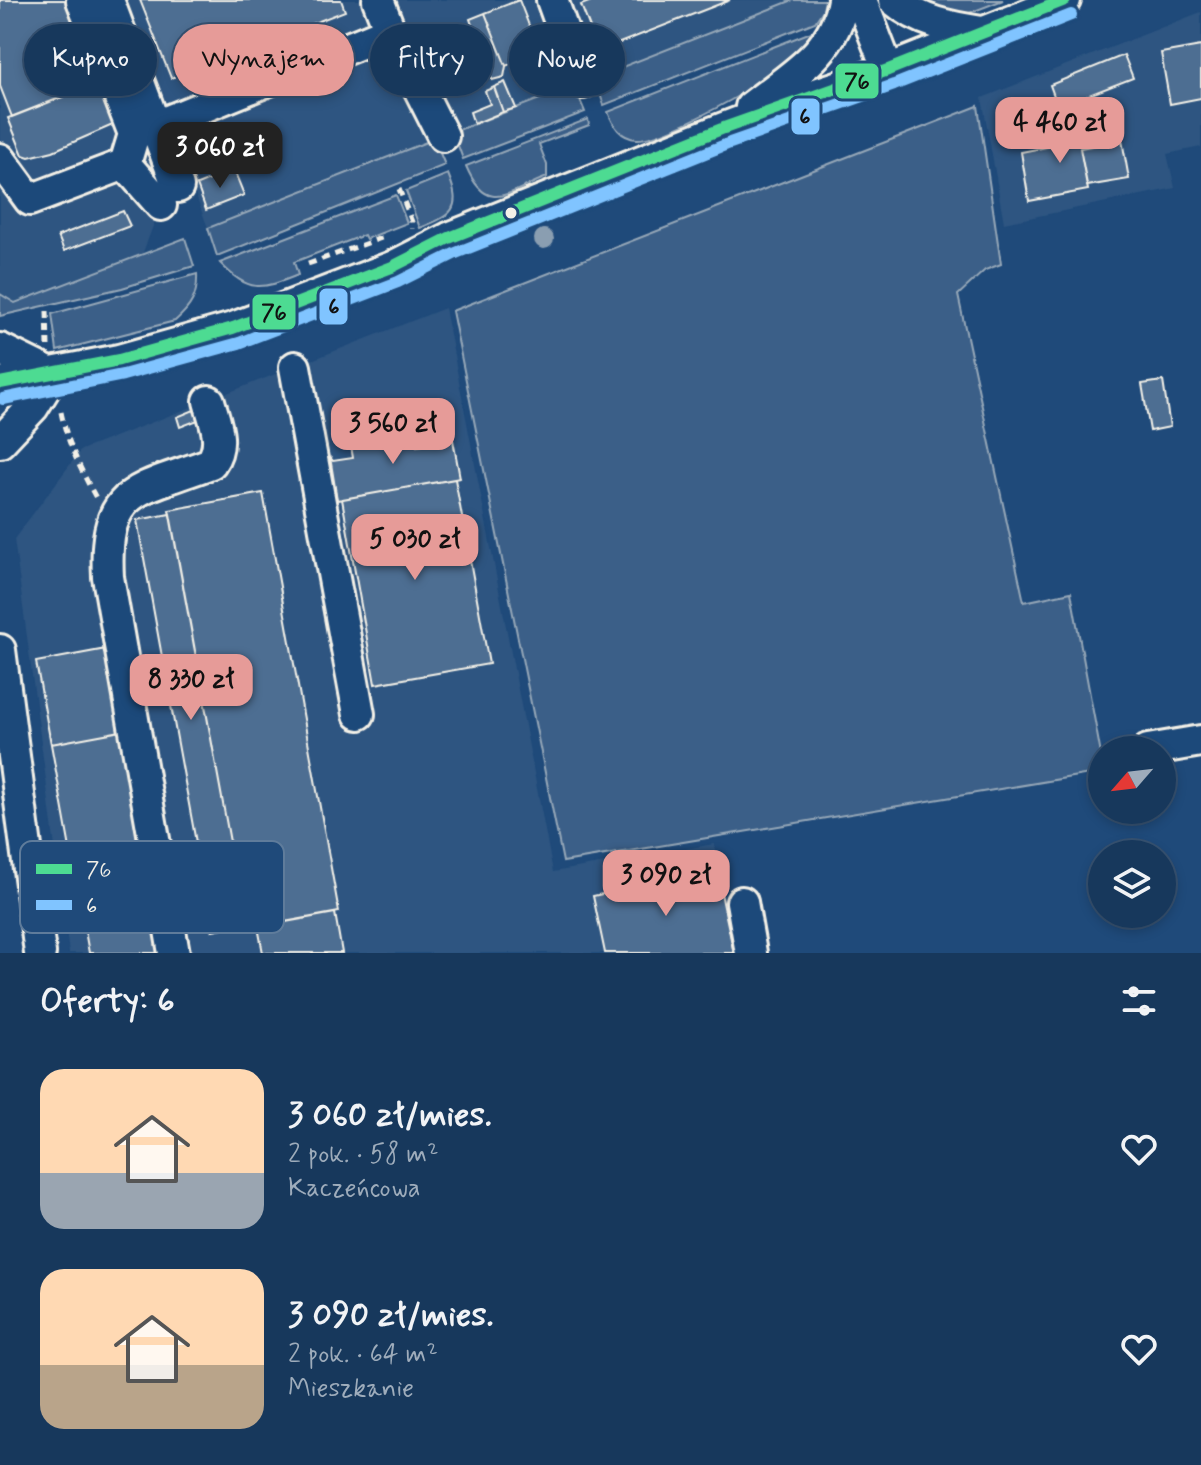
<!DOCTYPE html>
<html lang="pl">
<meta charset="utf-8">
<style>
body{margin:0;font-family:Mynerve,sans-serif;background:#203f62;color:#f1f3f6;height:100vh;display:flex;flex-direction:column;font-size:30px;white-space:nowrap}
*{box-sizing:border-box;margin:0}
p{font-size:26px;color:#9eacbb}
.icon{flex:none;width:44px;height:44px;fill:none;stroke:currentColor;stroke-width:2;stroke-linecap:round;stroke-linejoin:round}
.map{position:relative;height:953px;overflow:hidden}
.drawer{display:flex;flex-direction:column;background:#17385c;flex:1}
.drawer>*{flex:none}
.guide{position:absolute;left:24px;top:24px;width:800px;height:72px;display:flex;gap:16px}
.needle{width:52px;rotate:242deg}
.fabs{position:absolute;left:1088px;top:736px;display:grid;gap:16px}
.fabs a{display:grid;place-items:center;width:88px;height:88px;border-radius:50%;background:#17385c;box-shadow:0 4px 12px #0003,0 0 0 2px #365272;font-size:40px}
.price{position:absolute;translate:-50% -68px;padding:0 18px;border-radius:16px;background:#e69b98;color:#111;font-size:26px;line-height:52px;filter:drop-shadow(0 2px 4px #0008)}
.price::after{content:'';position:absolute;left:50%;top:48px;width:24px;height:18px;margin-left:-12px;background:inherit;clip-path:polygon(0 0,100% 0,50% 100%)}
.price.current{background:#222;color:#fff}
ul{padding:0;list-style:none}
li{display:flex;align-items:center;gap:24px;height:200px;padding:0 40px}
li span{display:grid;place-items:center;flex:none;width:224px;height:160px;border-radius:24px;color:#555}
li>.icon{margin-inline-start:auto}
span .icon{width:96px;height:96px;fill:#fffc;stroke-width:1}
li b{font-size:34px}
h2{display:flex;justify-content:space-between;align-items:center;height:96px;padding:0 40px;font-size:34px}
.tag{padding:0 28px;border-radius:36px;background:#17385c;box-shadow:0 4px 12px #0003,0 0 0 2px #365272;font-size:28px;line-height:72px}
.tag.current{background:#e69b98;color:#111}
.map>svg:first-child{display:block}
.built{fill:#2d5581}
.green{fill:#3a5f88;stroke:#97a8b8;stroke-width:2}
.building{fill:#4d6e92;stroke:#f4f1e8;stroke-width:2}
.lines{fill:none;stroke-linecap:round;stroke-linejoin:round}
.minor-casing{stroke:#f4f1e8;stroke-width:36}
.path{stroke:#f4f1e8;stroke-width:5;stroke-dasharray:8 6;stroke-linecap:butt}
.minor{stroke:#1f4a7a;stroke-width:30}
.bus-1-casing{stroke:#1f4a7a;stroke-width:18}
.bus-2-casing{stroke:#1f4a7a;stroke-width:18}
.bus-1{stroke:#4ddb92;stroke-width:12}
.bus-2{stroke:#80c4ff;stroke-width:12}
.tree{fill:#8a9eb1}
.bus-dot{fill:#f4f1e8;stroke:#1f4a7a;stroke-width:3}
.key{fill:#1f4a7a;stroke:#5f7c9b;stroke-width:2}
.key-label{font-size:22px;fill:#f4f1e8}
.line-badge{stroke:#1f4a7a;stroke-width:3}
.pale-badge-label{font-size:22px;text-anchor:middle;font-weight:bold;fill:#111}
</style>
<div class="map">
<svg width="1201" height="953" viewBox="0 0 1201 953">
<rect width="100%" height="100%" fill="#1f4a7a"/>
<filter id="ink" filterUnits="userSpaceOnUse"><feTurbulence type="fractalNoise" baseFrequency=".0125" numOctaves="2"/><feDisplacementMap in="SourceGraphic" scale="16" xChannelSelector="R" yChannelSelector="G"/><feConvolveMatrix kernelMatrix="1 2 1 2 8 2 1 2 1" color-interpolation-filters="sRGB"/></filter>
<g filter="url(#ink)">
<path class="built" d="M0,0H793L208,228L191,183L166,192L142,255L15,303L0,294Z
M1201,12V147L1167,154L1175,188L1004,223L982,98Z
M445,308L553,872L714,844L737,953H69L14,539L81,450Z"/>
<path class="green" d="M793,0H825L823,10L815,22L604,105L594,78Z
M906,0H1003L964,15Z
M829,25C826,30 824,37 820,41C798,65 667,141 637,139C620,138 613,125 608,112Z
M574,86L585,112L463,159L453,132Z
M978,106L1001,264L985,270L958,295L1024,602L1071,592L1102,760V772L563,862L452,311Z
M588,119L589,125L539,144L547,165V177C508,192 487,216 466,166Z
M434,139L445,165L217,256L208,228Z
M448,174C463,210 452,215 420,228L406,191Z
M396,195L407,223L366,239L364,235L294,262L298,275C261,290 249,293 220,263Z
M185,238L194,266L122,288L0,316V294L15,303Z
M197,274C198,296 191,307 175,321L57,351L52,314Z"/>
<path class="building" d="M0,0H69L101,82L12,117L0,86Z
M140,0H341L345,11L171,78Z
M519,0L539,51L506,66L485,13Z
M594,0H730L599,51L581,5Z
M485,13L506,66L504,77L492,80L470,19Z
M1201,46V98L1170,104L1161,53Z
M1124,55L1133,78L1058,107L1050,85Z
M106,80L122,121L53,151L29,157L23,155L8,118Z
M505,82L516,108L503,112L494,87Z
M494,87L503,112L474,124L470,112L490,104L485,91Z
M1096,124L1101,127L1104,144L1080,148L1088,190L1029,201L1021,152L1068,143L1066,133L1070,129Z
M1122,140L1129,179L1087,186L1080,148Z
M234,170L244,195L206,210L197,185Z
M123,211L130,226L64,251L58,236Z
M1163,381L1170,427L1150,431L1142,384Z
M194,410L198,420L180,427L177,417Z
M414,432L417,446L453,440L460,478L337,500L330,457L333,461L353,458L350,440L353,444Z
M455,479L489,664L375,684L342,499Z
M263,493L339,912L246,929L169,510Z
M170,514L245,924L212,930L137,520Z
M106,649L121,731L51,744L36,662Z
M121,731L162,953H89L51,744Z
M716,870L734,953H605L593,896Z
M335,913L342,953H263L258,927Z"/>
<g class="lines">
<g class="minor-casing">
<path id="minor" d="M82,0L134,134L125,164
M108,0L178,187
M552,0L582,83
M861,0L888,70
M894,0C920,22 949,27 982,32
M390,31L443,136
M751,107C790,76 835,53 843,0
M156,126L390,31L378,0
M0,159L30,200L125,164
M125,164L161,205
M0,349L53,375
M295,367L359,714
M0,383L119,360L233,328L392,267L449,238L724,128L795,101L888,70L1065,0
M0,442L33,407L53,375
M0,650L40,953
M1148,750L1201,741
M742,902L751,953
M174,953L108,577C103,486 138,491 211,463C225,443 215,423 209,401"/>
</g>
<path class="path" d="M399,189L412,222V229
M308,264L387,236
M47,311L48,346
M61,412C67,443 81,470 96,498"/>
<use href="#minor" class="minor"/>
<g class="bus-1-casing">
<path id="bus-1" d="M0,383L119,360L233,328L392,267L449,238L724,128L888,70L1065,0"/>
</g>
<g class="bus-2-casing">
<path id="bus-2" d="M3,399L123,375L239,343L398,282L456,253L730,143L894,85L1071,15"/>
</g>
<use href="#bus-1" class="bus-1"/>
<use href="#bus-2" class="bus-2"/>
</g>
<circle class="tree" cx="544" cy="239" r="10"/>
</g>
<circle class="bus-dot" cx="511" cy="213" r="7"/>
<rect x="20" y="841" width="264" height="92" rx="12" class="key"/>
<rect x="36" y="864" width="36" height="10" fill="#4ddb92"/>
<rect x="36" y="900" width="36" height="10" fill="#80c4ff"/>
<g class="key-label">
<text x="86" y="877">76</text>
<text x="86" y="913">6</text>
</g>
<g class="line-badge">
<rect x="834" y="62" width="46" height="38" rx="8" fill="#4ddb92"/>
<rect x="790" y="97" width="31" height="39" rx="8" fill="#80c4ff"/>
<rect x="318" y="287" width="31" height="39" rx="8" fill="#80c4ff"/>
<rect x="251" y="293" width="46" height="38" rx="8" fill="#4ddb92"/>
</g>
<g class="pale-badge-label">
<text x="857" y="89">76</text>
<text x="805" y="124">6</text>
<text x="334" y="314">6</text>
<text x="274" y="320">76</text>
</g>
</svg>
<div class="fabs">
<a><svg class="needle" viewBox="-14 -14 28 28"><path d="M0-13l5 13h-10z" fill="#e53935"/><path d="M0 13l5-13h-10z" fill="#9eacbb"/></svg></a>
<a><svg class="icon" aria-label="layers" viewBox="0 0 24 24"><path d="M12 4l9 5-9 5-9-5zM3 14l9 5 9-5"/></svg></a>
</div>
<b class="price" style="left:1060px;top:165px">4 460 zł</b>
<b class="price current" style="left:220px;top:190px">3 060 zł</b>
<b class="price" style="left:393px;top:466px">3 560 zł</b>
<b class="price" style="left:415px;top:582px">5 030 zł</b>
<b class="price" style="left:191px;top:722px">8 330 zł</b>
<b class="price" style="left:666px;top:918px">3 090 zł</b>
<div class="guide">
<a class="tag">Kupno</a>
<a class="tag current">Wynajem</a>
<a class="tag">Filtry</a>
<a class="tag">Nowe</a>
</div>
</div>
<section class="drawer">
<h2>Oferty: 6<svg class="icon" aria-label="filters" viewBox="0 0 24 24"><path d="M4 7h16M4 17h16"/><circle cx="9" cy="7" r="2"/><circle cx="15" cy="17" r="2"/></svg></h2>
<ul>
<li><span style="background:linear-gradient(#ffd9b3 65%,#9aa5b1 0)"><svg class="icon" aria-label="home" viewBox="0 0 24 24"><path d="M3 11l9-7 9 7M6 9v11h12V9"/></svg></span><div><b>3 060 zł/mies.</b><p>2 pok. · 58 m²</p><p>Kaczeńcowa</p></div><svg class="icon" aria-label="heart" viewBox="0 0 24 24"><path d="M12 20l-8-8c-3-5 5-10 8-4 3-6 11-1 8 4z"/></svg></li>
<li><span style="background:linear-gradient(#ffd9b3 60%,#b9a48a 0)"><svg class="icon" aria-label="home" viewBox="0 0 24 24"><path d="M3 11l9-7 9 7M6 9v11h12V9"/></svg></span><div><b>3 090 zł/mies.</b><p>2 pok. · 64 m²</p><p>Mieszkanie</p></div><svg class="icon" aria-label="heart" viewBox="0 0 24 24"><path d="M12 20l-8-8c-3-5 5-10 8-4 3-6 11-1 8 4z"/></svg></li>
</ul>
</section>
